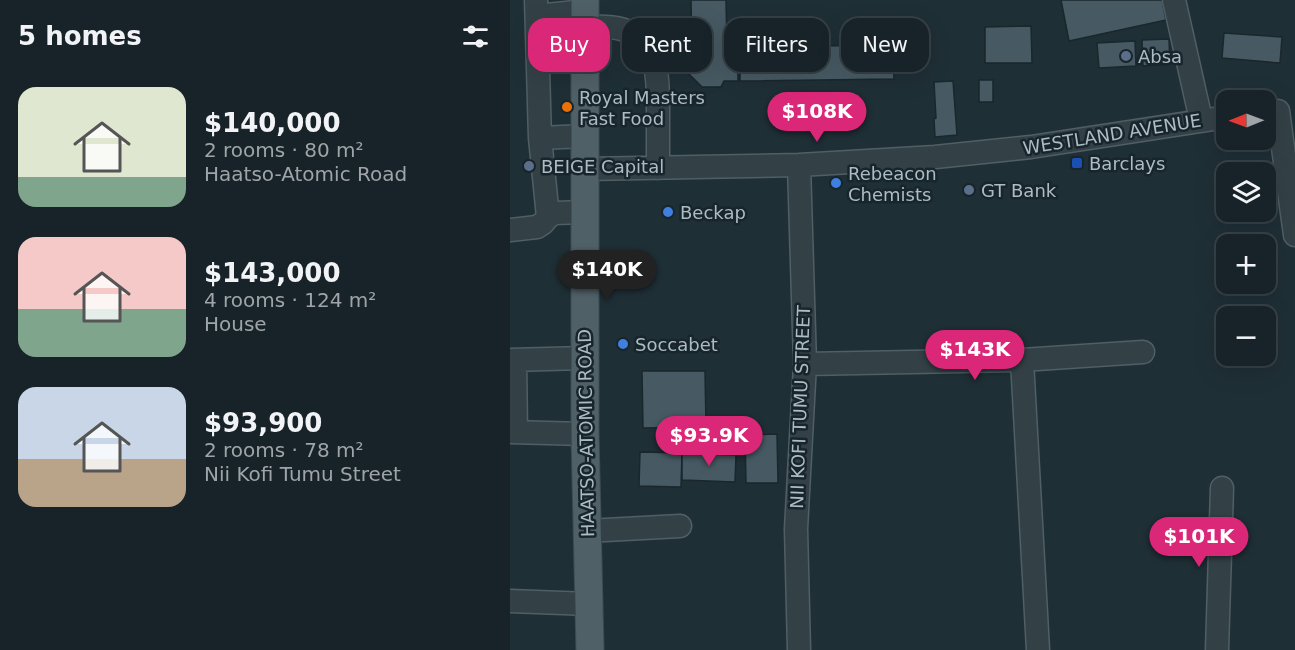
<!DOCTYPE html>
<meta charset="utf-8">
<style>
body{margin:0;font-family:"DejaVu Sans",sans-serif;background:#242f34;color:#f1f3f6;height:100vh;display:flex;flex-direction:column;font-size:22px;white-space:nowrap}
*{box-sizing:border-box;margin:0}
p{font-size:20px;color:#9ea4a8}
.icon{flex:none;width:33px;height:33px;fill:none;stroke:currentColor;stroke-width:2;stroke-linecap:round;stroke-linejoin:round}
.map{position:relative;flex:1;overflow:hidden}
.sheet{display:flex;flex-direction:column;background:#172328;width:510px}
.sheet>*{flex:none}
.guide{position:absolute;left:18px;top:18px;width:570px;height:54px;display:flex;gap:12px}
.needle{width:39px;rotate:269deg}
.controls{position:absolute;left:706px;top:90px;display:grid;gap:12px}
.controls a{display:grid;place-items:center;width:60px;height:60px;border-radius:12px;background:#172328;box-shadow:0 6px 24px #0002,0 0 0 2px #364045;font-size:30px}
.price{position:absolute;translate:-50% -51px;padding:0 14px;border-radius:21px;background:#db2777;color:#fff;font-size:20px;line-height:39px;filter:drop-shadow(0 2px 3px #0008)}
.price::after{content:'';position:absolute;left:50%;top:36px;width:18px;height:14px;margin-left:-9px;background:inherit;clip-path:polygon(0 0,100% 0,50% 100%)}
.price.active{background:#222;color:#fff}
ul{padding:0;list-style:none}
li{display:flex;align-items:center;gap:18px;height:150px;padding:0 18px}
li span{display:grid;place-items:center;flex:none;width:168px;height:120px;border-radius:18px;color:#555}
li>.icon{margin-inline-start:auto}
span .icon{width:72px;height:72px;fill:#fffc;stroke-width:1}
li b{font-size:26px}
h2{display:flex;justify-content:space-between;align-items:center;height:72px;padding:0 18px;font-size:26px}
.chip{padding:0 21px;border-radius:18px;background:#172328;box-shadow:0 6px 24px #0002,0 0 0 2px #364045;font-size:21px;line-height:54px}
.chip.active{background:#db2777;color:#fff}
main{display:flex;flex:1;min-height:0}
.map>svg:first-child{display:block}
.building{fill:#475a63;stroke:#1a272d;stroke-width:1.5}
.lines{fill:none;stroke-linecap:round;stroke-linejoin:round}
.minor-casing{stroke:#505e65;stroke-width:25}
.major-casing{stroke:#3f4c53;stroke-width:29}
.minor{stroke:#334147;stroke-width:22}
.major{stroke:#506067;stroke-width:27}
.service-dot{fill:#5c6f8a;stroke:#18252b;stroke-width:2}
.food-dot{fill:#e8710a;stroke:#18252b;stroke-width:2}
.transit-dot{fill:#1a4fb4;stroke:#18252b;stroke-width:2}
.shop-dot{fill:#3f7fe0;stroke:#18252b;stroke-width:2}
.labels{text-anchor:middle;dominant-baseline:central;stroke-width:5;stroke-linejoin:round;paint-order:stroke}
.poi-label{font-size:18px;fill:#acbcc4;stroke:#18252b;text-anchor:start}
.street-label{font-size:18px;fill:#acbcc4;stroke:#18252b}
</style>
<main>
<section class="sheet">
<h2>5 homes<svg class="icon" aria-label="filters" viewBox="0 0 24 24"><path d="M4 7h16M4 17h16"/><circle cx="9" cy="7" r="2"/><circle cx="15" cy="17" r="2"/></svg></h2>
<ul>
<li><span style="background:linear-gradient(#dfe7d0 75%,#7fa58c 0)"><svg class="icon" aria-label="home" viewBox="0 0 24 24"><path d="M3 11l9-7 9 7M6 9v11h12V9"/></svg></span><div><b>$140,000</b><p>2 rooms · 80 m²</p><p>Haatso-Atomic Road</p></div></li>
<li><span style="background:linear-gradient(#f6c9c9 60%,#7fa58c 0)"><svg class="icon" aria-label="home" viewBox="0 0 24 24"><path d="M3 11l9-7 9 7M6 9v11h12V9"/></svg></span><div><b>$143,000</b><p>4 rooms · 124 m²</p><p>House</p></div></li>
<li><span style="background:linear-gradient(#c9d6e8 60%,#b9a48a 0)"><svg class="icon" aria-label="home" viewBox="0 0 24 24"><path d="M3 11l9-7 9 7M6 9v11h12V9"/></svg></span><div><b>$93,900</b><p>2 rooms · 78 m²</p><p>Nii Kofi Tumu Street</p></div></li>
</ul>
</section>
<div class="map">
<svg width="785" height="650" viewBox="0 0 785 650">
<rect width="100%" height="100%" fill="#1f2f36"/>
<path class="building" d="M181,0H216L217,47H228V81H214L211,87H192L179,74L178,55H182Z
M551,0H652L656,20L559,41Z
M296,21V42L226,44V23Z
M521,26L522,63H475V27Z
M714,33L772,37L770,63L712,58Z
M659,39L660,64L633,66L632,40Z
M625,41L626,66L589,68L587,43Z
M383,45L384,79L230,81V47Z
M469,80H483V102H469Z
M443,81L447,135L425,137L424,119L426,118L424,82Z
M132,371H195L196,427L133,428Z
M267,434L268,483H236L235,435Z
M130,452L172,453L171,487L129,486Z
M172,453L226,455L225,482L172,480Z"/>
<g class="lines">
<g class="minor-casing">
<path id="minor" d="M26,0L30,138
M664,0L691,120
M27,16L75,11
M75,27C90,27 107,25 121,33C151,48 148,88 148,116C148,133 148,150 148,168
M768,111L785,235
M75,169L289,165L425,157L521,147L717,117
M38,217L30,138L75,136
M0,230L27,227L33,223L38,217L45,213L75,212
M0,360L75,358
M5,360L6,432
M512,360L528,650
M295,364L512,360L633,352
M0,432L75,434
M77,531L170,526
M0,601L79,604
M289,650L286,529L295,364L289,165
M707,650L712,488"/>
</g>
<g class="major-casing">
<path id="major" d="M75,0V434L80,650"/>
</g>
<use href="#minor" class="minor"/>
<use href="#major" class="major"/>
</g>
<g class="service-dot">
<circle cx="616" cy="56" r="6"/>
<circle cx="19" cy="166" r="6"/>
<circle cx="459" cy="190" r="6"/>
</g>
<circle class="food-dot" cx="57" cy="107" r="6"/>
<rect class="transit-dot" x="561" y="157" width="12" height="12" rx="3"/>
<g class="shop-dot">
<circle cx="326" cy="183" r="6"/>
<circle cx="158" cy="212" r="6"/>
<circle cx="113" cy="344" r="6"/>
</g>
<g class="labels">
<g class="poi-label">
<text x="628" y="56">Absa</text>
<text x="69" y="97">Royal Masters<tspan x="69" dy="21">Fast Food</tspan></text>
<text x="579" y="163">Barclays</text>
<text x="31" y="166">BEIGE Capital</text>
<text x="338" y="173">Rebeacon<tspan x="338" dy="21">Chemists</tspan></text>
<text x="471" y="190">GT Bank</text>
<text x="170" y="212">Beckap</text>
<text x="125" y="344">Soccabet</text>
</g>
<g class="street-label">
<text transform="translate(602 134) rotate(-9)">WESTLAND AVENUE</text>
<text transform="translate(290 407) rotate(-88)">NII KOFI TUMU STREET</text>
<text transform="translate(76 433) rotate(-91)">HAATSO-ATOMIC ROAD</text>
</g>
</g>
</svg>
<div class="controls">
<a><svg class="needle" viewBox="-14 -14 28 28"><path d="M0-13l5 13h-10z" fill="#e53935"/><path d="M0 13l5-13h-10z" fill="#9ea4a8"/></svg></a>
<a><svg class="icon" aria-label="layers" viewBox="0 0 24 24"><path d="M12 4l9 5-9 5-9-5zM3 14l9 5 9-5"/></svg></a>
<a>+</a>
<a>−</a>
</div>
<b class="price" style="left:307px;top:143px">$108K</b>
<b class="price active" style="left:97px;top:301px">$140K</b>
<b class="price" style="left:465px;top:381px">$143K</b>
<b class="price" style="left:199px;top:467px">$93.9K</b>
<b class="price" style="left:689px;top:568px">$101K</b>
<div class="guide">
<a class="chip active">Buy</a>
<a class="chip">Rent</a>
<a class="chip">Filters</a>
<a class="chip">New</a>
</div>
</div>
</main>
